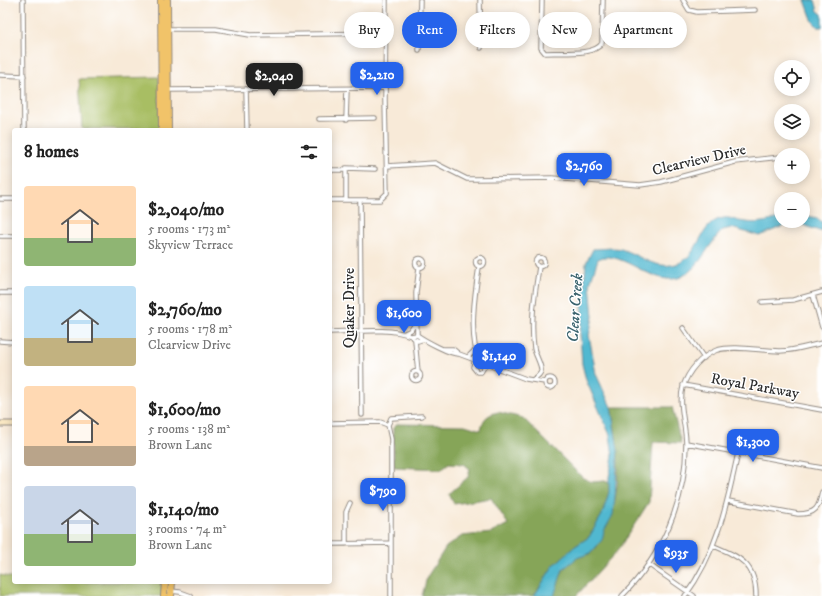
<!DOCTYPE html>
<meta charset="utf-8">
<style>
body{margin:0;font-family:"IM FELL DW Pica",serif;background:#f2f2f2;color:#222;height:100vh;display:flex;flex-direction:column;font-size:15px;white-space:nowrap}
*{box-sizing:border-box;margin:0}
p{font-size:13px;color:#767676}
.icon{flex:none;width:22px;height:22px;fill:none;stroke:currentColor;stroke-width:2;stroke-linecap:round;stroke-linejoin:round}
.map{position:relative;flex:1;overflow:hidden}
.panel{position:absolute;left:12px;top:128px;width:320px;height:456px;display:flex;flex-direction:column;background:#fff;border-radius:4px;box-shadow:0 2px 10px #0003}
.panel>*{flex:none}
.banner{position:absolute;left:344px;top:12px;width:380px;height:36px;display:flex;gap:8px}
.buttons{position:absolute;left:774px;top:60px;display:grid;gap:8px}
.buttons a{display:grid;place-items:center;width:36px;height:36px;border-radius:50%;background:#fff;box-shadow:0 2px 10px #0003;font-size:20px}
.price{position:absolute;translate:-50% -34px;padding:0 9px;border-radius:8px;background:#2563eb;color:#fff;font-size:13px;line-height:26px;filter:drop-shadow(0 1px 2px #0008)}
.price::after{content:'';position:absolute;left:50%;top:24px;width:12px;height:9px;margin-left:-6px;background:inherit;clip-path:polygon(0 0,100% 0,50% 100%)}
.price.selected{background:#222;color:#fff}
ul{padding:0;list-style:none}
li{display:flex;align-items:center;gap:12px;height:100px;padding:0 12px}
li span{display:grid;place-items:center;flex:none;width:112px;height:80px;border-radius:4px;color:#555}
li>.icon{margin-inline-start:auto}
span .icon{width:48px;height:48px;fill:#fffc;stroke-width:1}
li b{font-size:17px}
h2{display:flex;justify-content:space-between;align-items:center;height:48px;padding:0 12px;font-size:17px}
.chip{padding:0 14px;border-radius:18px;background:#fff;box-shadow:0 2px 10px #0003;font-size:14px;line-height:36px}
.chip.selected{background:#2563eb;color:#fff}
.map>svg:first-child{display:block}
.green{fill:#a8be63;stroke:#6a7447}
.forest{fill:#86a559;stroke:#586842}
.water{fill:#51b8d0;stroke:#3e727e}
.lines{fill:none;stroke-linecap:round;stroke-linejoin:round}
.street-casing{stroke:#928a82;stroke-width:5.5}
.secondary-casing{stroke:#928a82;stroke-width:7}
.primary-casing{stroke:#928a82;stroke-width:8}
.street{stroke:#fff;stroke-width:3.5}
.secondary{stroke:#f9e7c3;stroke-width:5}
.primary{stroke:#f1c369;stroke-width:6}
.labels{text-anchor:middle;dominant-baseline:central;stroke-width:3;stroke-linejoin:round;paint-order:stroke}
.street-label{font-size:15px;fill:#2b2b2b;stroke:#fff}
.water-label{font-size:16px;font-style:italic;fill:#3a636d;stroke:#fff}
</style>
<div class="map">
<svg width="822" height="596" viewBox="0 0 822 596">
<rect width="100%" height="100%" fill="#fff"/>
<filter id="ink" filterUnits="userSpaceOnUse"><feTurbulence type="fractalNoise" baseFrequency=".025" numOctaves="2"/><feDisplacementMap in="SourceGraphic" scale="8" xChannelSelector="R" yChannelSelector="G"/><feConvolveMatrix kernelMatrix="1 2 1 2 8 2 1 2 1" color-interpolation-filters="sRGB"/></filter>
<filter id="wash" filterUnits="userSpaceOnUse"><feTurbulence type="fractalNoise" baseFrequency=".012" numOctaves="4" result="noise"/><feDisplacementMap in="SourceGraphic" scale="16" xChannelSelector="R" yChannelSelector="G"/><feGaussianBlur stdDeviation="0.9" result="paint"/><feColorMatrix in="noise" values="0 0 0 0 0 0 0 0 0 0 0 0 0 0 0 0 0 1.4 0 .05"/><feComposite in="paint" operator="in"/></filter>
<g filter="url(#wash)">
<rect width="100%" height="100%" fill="#f8ead8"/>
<path class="green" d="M159,77L160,129H82L79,79Z
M0,575L14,578V582H163L162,596H0Z"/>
<path class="forest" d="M611,407H672L681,443L653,442L649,502L618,550L576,596H554C557,581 562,566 576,558C581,556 587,555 591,553C600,546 600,538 604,530C624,493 619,447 611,407Z
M498,412L523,418L583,478L592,482L605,481L609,483V492L602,515L589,537L574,547L553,566L534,596H422L427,577L446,547L462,536L491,533L508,524L491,498L454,504L449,494L468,477L470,469L464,464L449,463L441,469L394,467L393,428L397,424L465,425L481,430C483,418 487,415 498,412Z"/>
<path class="water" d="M805,0H815L818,11L822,14V27H818L813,22Z
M803,215L817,218L822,222V232L798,223L783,226L760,236L731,228L723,230C708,244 702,265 683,276C656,291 621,247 598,259L590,283L593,317L589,335L596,374L611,407L618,450L615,496L613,515L604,531L602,540L591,553L577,558L563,569L554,596H534L553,566L574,547L589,537L602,515L609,492V477L613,456L610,435L586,380L582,364L580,333L586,263L593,249C602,249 613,247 621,249C639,255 656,270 676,264C700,258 699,221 724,218C729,217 735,220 739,221C755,224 766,223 781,217V221H803Z"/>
</g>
<g filter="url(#ink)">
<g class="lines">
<g class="street-casing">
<path id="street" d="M23,0L24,130
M480,0L481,48
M542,0L541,48L545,53C560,52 595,56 602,43L603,0
M683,0L689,10L697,12L755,10
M167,29H216L250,35L387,33
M419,50L420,0
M0,75L24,76
M246,89L247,130
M167,90L385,88
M319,119L375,118
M346,120L347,89
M387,166L435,163L467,179H475L552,178L640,185L661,182L735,162L781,157
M330,170H346
M0,199H14
M330,200H380L387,193L385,100L386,0
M346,200V168L375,169
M360,200L362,415
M0,236H14
M535.5 262a4.5 4.5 0 1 1 9 0a4.5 4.5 0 1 1-9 0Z
M475.5 262a4.5 4.5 0 1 1 9 0a4.5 4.5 0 1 1-9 0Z
M415.5 263a4.5 4.5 0 1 1 9 0a4.5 4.5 0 1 1-9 0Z
M479,267C475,292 468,338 480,362
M0,293H14
M813,295L822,327
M762,302L793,300L822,292
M683,328L704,358
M330,332C353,332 390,327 411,336
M405,333L411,330L415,324
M417,335L416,293L419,268
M415,340L418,372
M421,340L418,341L411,336L417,335C424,340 451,355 459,354L526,379L532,380C535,378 540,376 541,371C542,365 535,355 534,348C530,321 535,293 539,267
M0,341L14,342
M444,349H453L459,354
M468,357L476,349
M475,360L473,367L477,372H481L486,364
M411.5 376a4.5 4.5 0 1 1 9 0a4.5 4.5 0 1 1-9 0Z
M545 383a5 5 0 1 1 10 0a5 5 0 1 1-10 0Z
M532,380L545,382
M683,385L822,410
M330,423L380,422L388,425
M388,425L391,439V596
M388,425L391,418L422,416
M686,443L822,468
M728,501L798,514C816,514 819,508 822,492
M330,544L391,543
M346,544V512L350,503
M714,546C740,557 756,564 756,596
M648,564L694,596
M170,591L180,592L191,596
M622,596C662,556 686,501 686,444C686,426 678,404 683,387C688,371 701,356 717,350C734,345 762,351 780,351C794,351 808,346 822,343
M685,596C717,553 727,504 738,453"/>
</g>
<g class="secondary-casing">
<path id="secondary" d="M0,424H14"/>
</g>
<g class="primary-casing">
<path id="primary" d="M161,0L162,130
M167,0L168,130
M164,596L165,582
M171,596L172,582"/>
</g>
<use href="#street" class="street"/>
<use href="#secondary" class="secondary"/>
<use href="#primary" class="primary"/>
</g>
</g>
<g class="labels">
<g class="street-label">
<text transform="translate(699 160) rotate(-13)">Clearview Drive</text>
<text transform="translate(349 308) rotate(-90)">Quaker Drive</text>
<text transform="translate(755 386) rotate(10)">Royal Parkway</text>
</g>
<g class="water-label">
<text transform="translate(575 308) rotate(-86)">Clear Creek</text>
</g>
</g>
</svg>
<div class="buttons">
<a><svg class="icon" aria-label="locate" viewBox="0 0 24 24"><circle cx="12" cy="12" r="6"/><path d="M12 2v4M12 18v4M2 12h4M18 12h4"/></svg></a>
<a><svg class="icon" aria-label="layers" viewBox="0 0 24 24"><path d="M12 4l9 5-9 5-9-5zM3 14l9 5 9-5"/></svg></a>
<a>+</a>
<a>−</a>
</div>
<b class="price" style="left:377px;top:96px">$2,210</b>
<b class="price selected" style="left:274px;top:97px">$2,040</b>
<b class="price" style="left:584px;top:187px">$2,760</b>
<b class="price" style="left:404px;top:334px">$1,600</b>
<b class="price" style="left:499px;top:377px">$1,140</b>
<b class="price" style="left:753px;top:463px">$1,300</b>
<b class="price" style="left:383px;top:512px">$790</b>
<b class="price" style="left:676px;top:574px">$935</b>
<div class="banner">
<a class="chip">Buy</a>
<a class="chip selected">Rent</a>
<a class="chip">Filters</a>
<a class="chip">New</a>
<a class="chip">Apartment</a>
</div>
<section class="panel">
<h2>8 homes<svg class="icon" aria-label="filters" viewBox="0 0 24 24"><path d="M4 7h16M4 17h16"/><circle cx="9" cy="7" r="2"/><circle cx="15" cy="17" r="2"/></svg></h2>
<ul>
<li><span style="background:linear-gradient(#ffd9b3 65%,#8fb573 0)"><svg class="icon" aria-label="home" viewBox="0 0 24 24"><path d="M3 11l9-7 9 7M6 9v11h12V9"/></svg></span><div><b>$2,040/mo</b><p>5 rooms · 173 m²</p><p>Skyview Terrace</p></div></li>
<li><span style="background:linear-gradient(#bfe0f5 65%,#c2b280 0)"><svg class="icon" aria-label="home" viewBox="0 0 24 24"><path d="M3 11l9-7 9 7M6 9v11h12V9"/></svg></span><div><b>$2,760/mo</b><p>5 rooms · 178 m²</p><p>Clearview Drive</p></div></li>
<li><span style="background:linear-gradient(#ffd9b3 75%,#b9a48a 0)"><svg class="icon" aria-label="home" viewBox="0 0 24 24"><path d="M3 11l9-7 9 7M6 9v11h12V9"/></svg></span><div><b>$1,600/mo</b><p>5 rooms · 138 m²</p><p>Brown Lane</p></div></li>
<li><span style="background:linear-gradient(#c9d6e8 60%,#8fb573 0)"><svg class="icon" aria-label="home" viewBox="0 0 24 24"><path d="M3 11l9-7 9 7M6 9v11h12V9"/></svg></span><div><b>$1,140/mo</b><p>3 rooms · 74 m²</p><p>Brown Lane</p></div></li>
</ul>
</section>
</div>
